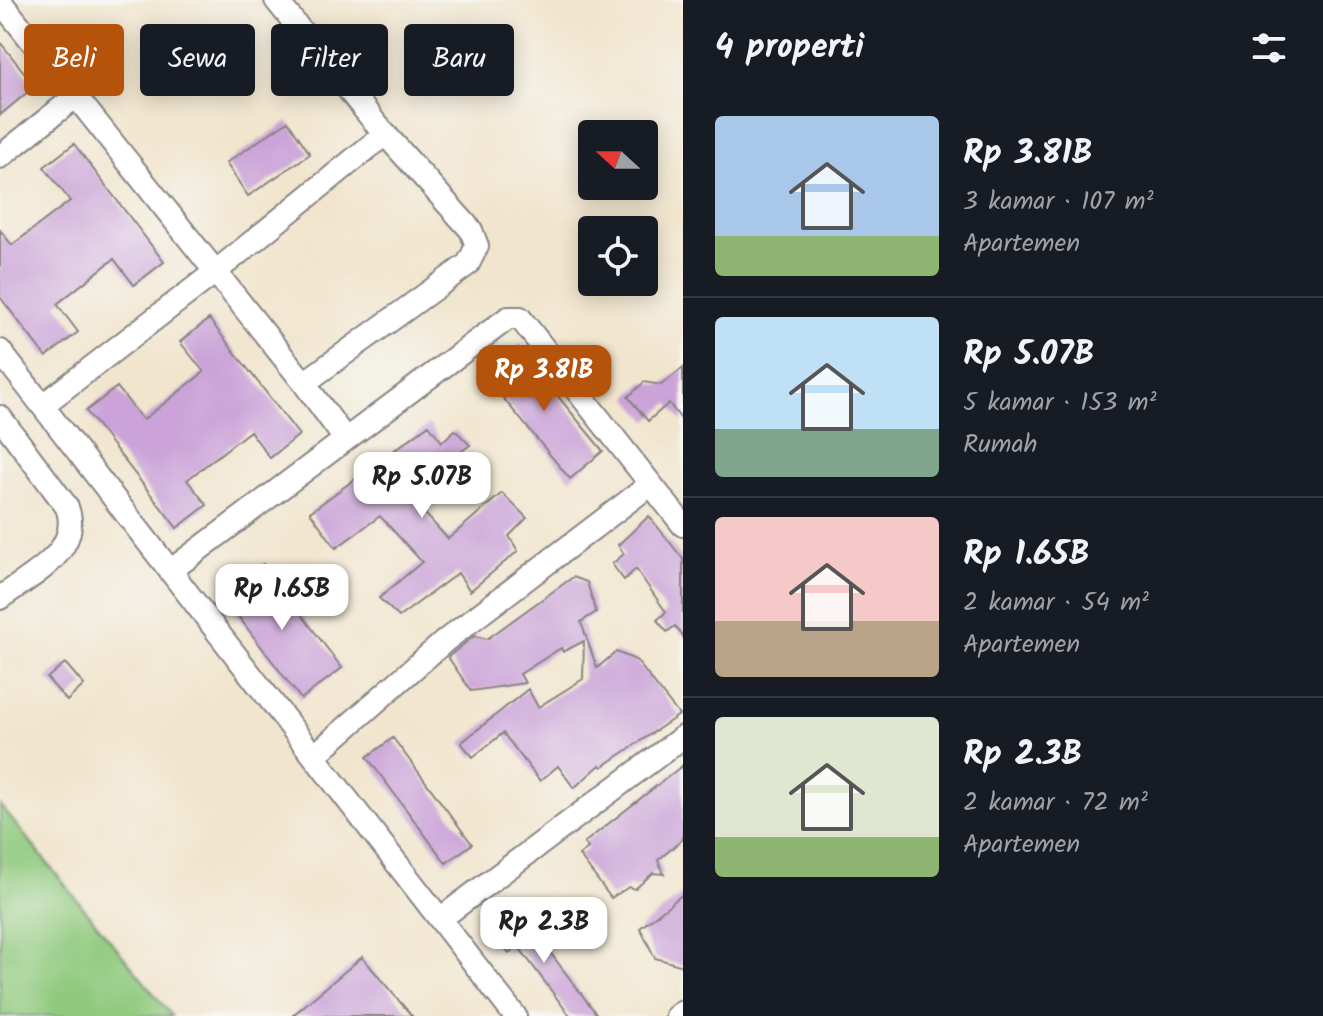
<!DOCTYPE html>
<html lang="id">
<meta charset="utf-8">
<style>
body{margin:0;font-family:Kalam,sans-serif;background:#20242c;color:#f1f3f6;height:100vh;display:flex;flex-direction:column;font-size:30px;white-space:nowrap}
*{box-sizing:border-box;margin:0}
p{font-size:26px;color:#9ea1a6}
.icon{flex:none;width:44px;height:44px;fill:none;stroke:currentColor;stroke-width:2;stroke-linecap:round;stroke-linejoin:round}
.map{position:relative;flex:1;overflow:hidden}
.panel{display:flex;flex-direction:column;background:#171b24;width:640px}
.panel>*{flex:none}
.guide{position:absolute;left:24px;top:24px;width:538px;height:72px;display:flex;gap:16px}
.needle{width:52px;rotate:291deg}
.fabs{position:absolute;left:578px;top:120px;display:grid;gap:16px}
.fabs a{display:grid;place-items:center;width:80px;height:80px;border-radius:8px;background:#171b24;box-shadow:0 4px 20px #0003;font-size:40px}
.price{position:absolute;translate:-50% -68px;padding:0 18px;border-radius:16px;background:#fff;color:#222;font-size:26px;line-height:52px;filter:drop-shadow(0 2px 4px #0008)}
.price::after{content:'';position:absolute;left:50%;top:48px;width:24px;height:18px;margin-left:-12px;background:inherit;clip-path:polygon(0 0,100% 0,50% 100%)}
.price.current{background:#b45309;color:#fff}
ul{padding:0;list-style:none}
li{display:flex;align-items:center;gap:24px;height:200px;padding:0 32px}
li+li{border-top:2px solid #363941}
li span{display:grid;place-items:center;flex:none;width:224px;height:160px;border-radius:8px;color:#555}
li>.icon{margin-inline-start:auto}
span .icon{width:96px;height:96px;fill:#fffc;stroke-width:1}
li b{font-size:34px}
h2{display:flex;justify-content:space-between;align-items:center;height:96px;padding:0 32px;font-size:34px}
.tag{padding:0 28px;border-radius:8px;background:#171b24;box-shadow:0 4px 20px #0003;font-size:28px;line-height:72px}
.tag.current{background:#b45309;color:#fff}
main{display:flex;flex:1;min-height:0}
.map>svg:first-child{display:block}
.green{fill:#8fc97d;stroke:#58765c;stroke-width:2}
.building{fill:#cba3d8}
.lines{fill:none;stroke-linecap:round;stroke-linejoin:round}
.minor-casing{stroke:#8a8484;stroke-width:26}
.minor{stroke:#fff;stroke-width:22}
</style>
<main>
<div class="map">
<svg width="683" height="1016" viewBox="0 0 683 1016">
<rect width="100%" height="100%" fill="#f6f6f2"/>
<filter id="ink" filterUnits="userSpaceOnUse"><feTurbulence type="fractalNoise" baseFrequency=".0125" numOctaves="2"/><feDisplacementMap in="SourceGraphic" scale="16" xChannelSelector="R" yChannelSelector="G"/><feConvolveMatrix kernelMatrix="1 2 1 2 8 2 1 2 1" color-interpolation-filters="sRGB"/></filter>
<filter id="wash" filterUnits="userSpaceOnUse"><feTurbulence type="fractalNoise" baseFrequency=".006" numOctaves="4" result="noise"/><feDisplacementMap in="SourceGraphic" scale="32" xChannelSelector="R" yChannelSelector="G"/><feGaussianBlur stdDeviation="1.8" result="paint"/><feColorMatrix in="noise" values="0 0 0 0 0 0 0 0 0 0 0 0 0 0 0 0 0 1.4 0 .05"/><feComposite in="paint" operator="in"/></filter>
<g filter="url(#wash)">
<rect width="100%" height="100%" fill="#f1e5cd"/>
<path class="green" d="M0,805L172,1016H0Z"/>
<g id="blocks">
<path class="building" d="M0,42L35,86L0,115Z
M288,121L310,154L248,196L226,163Z
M74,144L164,262L134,285L114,259L57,304L78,332L46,357L0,297V230L12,245L70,201L44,167Z
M209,319L299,435L270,458L250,431L187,480L207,505L177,528L86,411L117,387L143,420L204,372L180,342Z
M518,348L524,356L529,352L541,368L537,371L603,451L570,479L485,376Z
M683,368V422L669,403L648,421L628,397L644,382L661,385Z
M429,425L442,442L455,430L470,445L453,457L455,461L408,495L448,539L502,493L527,518L509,536L518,551L470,591L458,573L399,617L379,598L422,562L380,516L336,548L310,512Z
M649,516L683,559V637L675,626L667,632L657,620L666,612L636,569L624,580L612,564L624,554L618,545Z
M263,564L342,668L301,699L222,595Z
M573,577L587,582L596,612L581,622L597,668L616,652L636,660L679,715L602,767L600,765L574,788L558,766L540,781L503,733L473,757L461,743L528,689L538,707L583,679L584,641L563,652L561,648L520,674L525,683L471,691L448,657L474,636L487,639Z
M65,663L84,685L67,701L47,678Z
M393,738L472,844L446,863L367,757Z
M683,765V839L658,860L664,874L653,873L635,889L629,887L611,898L579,855L588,848L584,843Z
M683,894V966L655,958L640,928Z
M518,910L598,1016H570L518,946L509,953L496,936L505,929L501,924Z
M362,957L412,1016H292Z"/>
</g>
</g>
<g filter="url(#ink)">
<use href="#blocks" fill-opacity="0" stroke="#8a8484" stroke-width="2"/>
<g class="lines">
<g class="minor-casing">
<path id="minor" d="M276,0L377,125L471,230L477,246L468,264L304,383
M0,1L304,383L345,439
M0,157L75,97
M0,351L515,1016
M43,405L214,273L385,134
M0,417L67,507C83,551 30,576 0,598
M170,571L508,318H520L683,525
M314,756L446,640L651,484
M440,919L683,737
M677,1016L683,1012"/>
</g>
<use href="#minor" class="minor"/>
</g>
</g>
</svg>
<div class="fabs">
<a><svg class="needle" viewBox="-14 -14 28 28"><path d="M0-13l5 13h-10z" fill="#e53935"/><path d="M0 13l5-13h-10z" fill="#9ea1a6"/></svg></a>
<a><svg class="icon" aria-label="locate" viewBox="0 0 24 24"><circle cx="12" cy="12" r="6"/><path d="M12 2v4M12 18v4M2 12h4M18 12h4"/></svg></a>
</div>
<b class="price current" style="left:544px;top:413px">Rp 3.81B</b>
<b class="price" style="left:422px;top:520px">Rp 5.07B</b>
<b class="price" style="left:282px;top:632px">Rp 1.65B</b>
<b class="price" style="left:544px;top:965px">Rp 2.3B</b>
<div class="guide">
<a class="tag current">Beli</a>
<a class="tag">Sewa</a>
<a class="tag">Filter</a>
<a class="tag">Baru</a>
</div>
</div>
<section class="panel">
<h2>4 properti<svg class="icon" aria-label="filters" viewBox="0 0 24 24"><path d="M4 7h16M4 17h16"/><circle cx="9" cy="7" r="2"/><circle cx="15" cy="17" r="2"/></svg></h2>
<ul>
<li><span style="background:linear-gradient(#a9c7e8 75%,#8fb573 0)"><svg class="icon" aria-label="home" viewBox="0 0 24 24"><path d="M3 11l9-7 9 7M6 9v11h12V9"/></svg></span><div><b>Rp 3.81B</b><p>3 kamar · 107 m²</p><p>Apartemen</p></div></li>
<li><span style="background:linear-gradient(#bfe0f5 70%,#7fa58c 0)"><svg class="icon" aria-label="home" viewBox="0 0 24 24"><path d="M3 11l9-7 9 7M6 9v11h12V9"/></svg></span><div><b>Rp 5.07B</b><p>5 kamar · 153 m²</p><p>Rumah</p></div></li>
<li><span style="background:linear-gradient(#f6c9c9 65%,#b9a48a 0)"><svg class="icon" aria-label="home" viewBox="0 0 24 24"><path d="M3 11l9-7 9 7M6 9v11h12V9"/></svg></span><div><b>Rp 1.65B</b><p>2 kamar · 54 m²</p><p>Apartemen</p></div></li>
<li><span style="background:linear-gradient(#dfe7d0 75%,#8fb573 0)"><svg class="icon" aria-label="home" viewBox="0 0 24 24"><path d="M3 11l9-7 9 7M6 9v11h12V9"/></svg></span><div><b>Rp 2.3B</b><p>2 kamar · 72 m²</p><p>Apartemen</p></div></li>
</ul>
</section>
</main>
